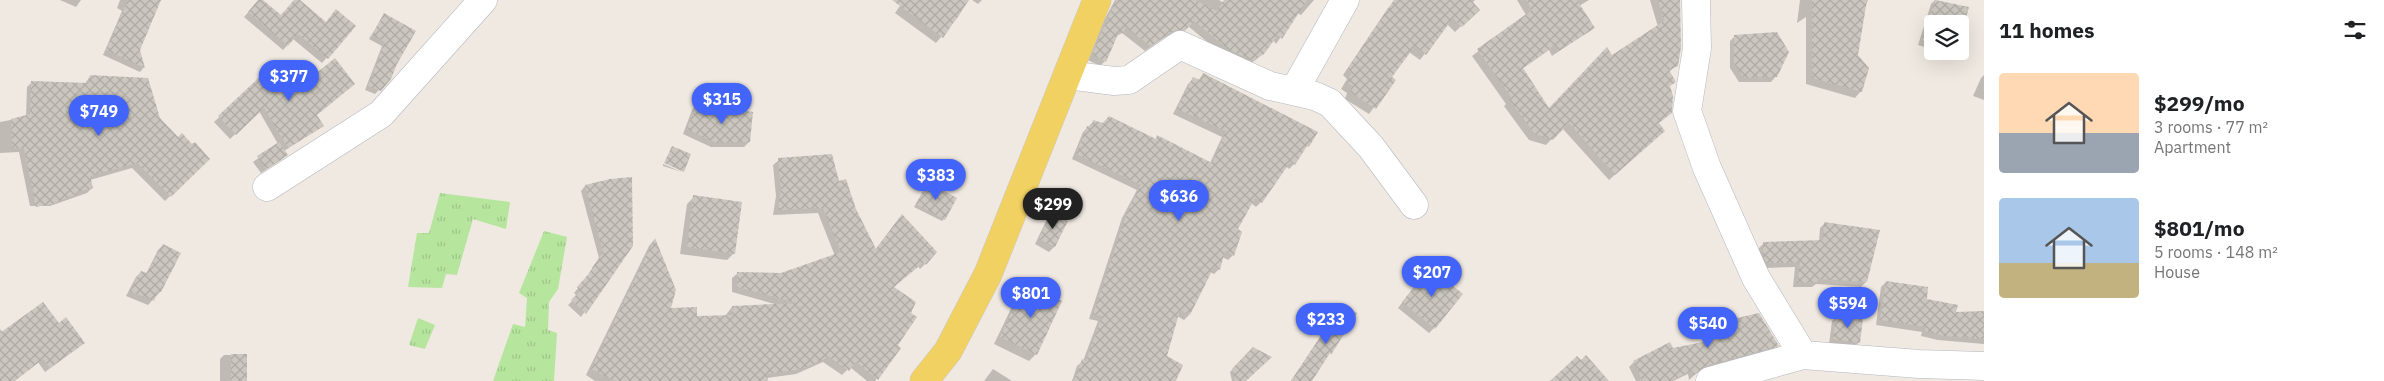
<!DOCTYPE html>
<meta charset="utf-8">
<style>
body{margin:0;font-family:"IBM Plex Sans",sans-serif;background:#f2f2f2;color:#202124;height:100vh;display:flex;flex-direction:column;font-size:19px;white-space:nowrap}
*{box-sizing:border-box;margin:0}
p{font-size:16px;color:#757577}
.icon{flex:none;width:28px;height:28px;fill:none;stroke:currentColor;stroke-width:2;stroke-linecap:round;stroke-linejoin:round}
.map{position:relative;flex:1;overflow:hidden}
.sheet{display:flex;flex-direction:column;background:#fff;width:400px}
.sheet>*{flex:none}
.tools{position:absolute;left:1924px;top:15px;display:grid;gap:10px}
.tools a{display:grid;place-items:center;width:45px;height:45px;border-radius:5px;background:#fff;box-shadow:0 5px 20px #0002;font-size:25px}
.price{position:absolute;translate:-50% -42px;padding:0 11px;border-radius:18px;background:#4264fb;color:#fff;font-size:16px;line-height:32px;filter:drop-shadow(0 1px 2px #0008)}
.price::after{content:'';position:absolute;left:50%;top:30px;width:15px;height:11px;margin-left:-8px;background:inherit;clip-path:polygon(0 0,100% 0,50% 100%)}
.price.on{background:#222;color:#fff}
ul{padding:0;list-style:none}
li{display:flex;align-items:center;gap:15px;height:125px;padding:0 15px}
li span{display:grid;place-items:center;flex:none;width:140px;height:100px;border-radius:5px;color:#555}
li>.icon{margin-inline-start:auto}
span .icon{width:60px;height:60px;fill:#fffc;stroke-width:1}
li b{font-size:21px}
h2{display:flex;justify-content:space-between;align-items:center;height:60px;padding:0 15px;font-size:21px}
main{display:flex;flex:1;min-height:0}
.map>svg:first-child{display:block}
.park{fill:url(#park-tufts)}
.shadow{fill:#0003}
.building{fill:url(#building-cross-hatch)}
.lines{fill:none;stroke-linecap:round;stroke-linejoin:round}
.minor-casing{stroke:#b4b7c1;stroke-width:29}
.major-casing{stroke:#c9c9c9;stroke-width:29}
.minor{stroke:#fff;stroke-width:28}
.major{stroke:#f2d163;stroke-width:28}
</style>
<main>
<div class="map">
<svg width="1984" height="381" viewBox="0 0 1984 381">
<defs>
<pattern id="park-tufts" width="24" height="20" patternUnits="userSpaceOnUse" patternTransform="scale(1.25)"><rect width="24" height="20" fill="#b6e59e"/><path d="M3 7l-1-3M5 7V3M7 7l1-3M15 17l-1-3M17 17v-4M19 17l1-3" fill="none" stroke="#9dc588"/></pattern>
<pattern id="building-cross-hatch" width="8" height="8" patternUnits="userSpaceOnUse" patternTransform="scale(1.25)"><rect width="8" height="8" fill="#cbc7bf"/><path d="M0 0l8 8M0 8l8-8" fill="none" stroke="#afaba4"/></pattern>
</defs>
<rect width="100%" height="100%" fill="#efe9e1"/>
<path class="park" d="M440,193L510,202L506,229L473,219L457,275L446,274L442,288L408,287L417,233H429Z
M544,231L567,237L558,289L549,302L548,330L557,333L554,381H493L513,324L525,327L527,298L519,293Z
M418,318L435,325L425,349L409,345Z"/>
<path class="shadow" d="M60,0H81L76,7Z
M120,0H159L139,50L144,67L140,72L103,55L122,11L117,8Z
M259,0L281,16L295,0H298L325,23L354,26L322,63L293,39L283,50L244,17Z
M904,0H968L958,17L936,43L895,13Z
M972,0H982L978,4Z
M1115,0H1219L1229,6L1234,0H1314L1301,15L1297,13L1276,44L1273,40L1257,59L1247,66L1223,55L1188,26L1179,35L1172,34L1165,37L1145,51L1122,33L1115,37L1105,61L1100,66L1088,60L1101,26Z
M1404,0H1475L1472,3L1478,10L1455,32L1447,24L1420,60L1409,52L1390,78L1394,80L1369,114L1345,99L1347,93L1341,89L1347,79L1343,75L1388,8L1394,2Z
M1517,0H1589L1579,6L1593,28L1552,56L1549,50L1522,69L1549,110L1612,56L1658,27L1650,0H1679L1677,65L1669,72V87L1658,124V136L1609,180L1562,128L1546,145L1529,140L1504,106L1506,104L1472,56L1526,15Z
M1800,0H1868L1865,7L1857,56L1861,91L1855,98L1806,84V17L1797,23Z
M1935,0L1968,8L1960,35V24H1932V49L1918,45L1931,4Z
M384,15L396,63L390,78L375,94L365,90L382,46L369,39Z
M1735,36L1776,76L1771,82H1739L1730,68V41Z
M1940,51H1954L1951,54Z
M270,69L316,115L323,126L284,151L286,155L281,160L261,173L253,162L278,144L259,111L230,139L214,122Z
M1203,74L1316,132L1294,164L1289,169L1286,166L1261,202L1256,207L1251,203L1236,230L1233,255L1228,260L1222,257L1219,269L1214,274L1210,272L1189,315L1184,320L1177,316L1166,357L1175,381H1072L1077,366L1083,361L1098,321L1089,319L1122,218L1137,190L1072,159L1083,132L1094,121L1155,140L1158,137L1210,163L1222,137L1173,114L1188,84L1193,79L1198,81Z
M1984,75V100L1973,96L1981,78Z
M90,76L159,119L178,138L208,159L165,201L132,168L90,180L92,188L87,193L50,206H30L19,152L0,153V122L26,117L27,87L32,82L85,84Z
M697,104L731,115L735,111L749,142L744,147H711L683,134L692,110Z
M779,160L838,183L855,210L875,250L897,221L925,264L920,269L918,266L893,287L897,345L900,348L875,381H867L850,367L842,375L823,362L796,374L767,378L768,381H675L732,307L778,305L732,292V278L738,273L781,274L835,256L818,213L773,215L776,196L773,165Z
M663,164L682,172L663,166Z
M610,180L632,246L581,317L568,305L577,296L574,293L590,274L589,273L599,258L581,191L585,186Z
M928,183L944,219L942,221L914,207Z
M694,197L734,253L727,260L680,254L687,204Z
M1052,214L1066,221L1054,247L1049,252L1035,244L1047,219Z
M1825,223L1866,282L1861,287L1816,284L1812,287H1793L1795,267L1762,268L1759,262V248L1764,243L1819,242L1820,228Z
M654,240L646,381H595L586,375L649,246Z
M163,245L160,292L148,305L126,296L136,277L141,272L146,274L158,250Z
M1425,273L1434,328L1429,333L1398,308Z
M1886,282L1955,313L1984,312V344L1938,340L1921,336L1922,332L1876,325L1881,287Z
M1026,285L1036,354L1029,361L994,344L1019,292Z
M1342,305L1311,381H1291L1338,310Z
M1837,317L1859,342L1854,347L1829,344L1832,321Z
M58,324L79,347L45,372L38,362L14,381H0V329L3,333Z
M1707,326L1777,345L1773,350L1700,370L1689,380L1688,374L1673,381H1636L1629,367L1634,362L1704,343L1702,331Z
M1253,348L1245,381H1232L1230,372Z
M224,355H246V381H220V359Z
M993,369L1012,381H984Z"/>
<path class="building" d="M128,0H161L140,50L145,68L106,50Z
M258,0H263L281,15L294,0H300L326,22L336,9L356,26L328,59L298,34L288,46L248,12Z
M892,0H969L943,38Z
M1116,0H1195L1217,11L1224,0H1307L1282,39L1278,35L1264,54L1253,61L1229,50L1194,21L1185,31L1178,30L1172,32L1150,46L1126,27L1123,33L1119,32L1106,62L1092,54Z
M1394,0H1471L1480,10L1462,27L1453,18L1426,55L1415,46L1392,77L1396,80L1376,109L1350,92L1352,86L1346,82L1352,73L1348,68Z
M1526,0H1577L1595,28L1559,51L1555,45L1523,68L1549,108L1607,47L1612,55L1664,21L1658,0H1680L1681,47L1678,66L1669,70L1676,82L1670,86L1673,96L1672,113L1659,123L1665,131L1615,175L1569,123L1553,140L1535,134L1509,99L1511,97L1477,49L1532,10Z
M1812,0H1867L1858,55L1869,68L1862,92L1812,78Z
M1935,0L1969,7L1960,40V24H1932V43L1922,40Z
M384,13L416,31L397,64L391,79L381,91L368,86L385,42L372,35Z
M1777,32L1789,52L1777,77L1744,78L1734,63V35Z
M335,58L355,84L317,115L324,126L288,148L264,108L236,135L218,116L270,67L293,92Z
M1203,73L1318,132L1309,147L1307,146L1295,165L1291,161L1262,203L1255,198L1238,229L1242,232L1234,256L1225,251L1220,270L1214,267L1190,315L1180,310L1167,356L1183,365L1176,381H1074L1082,359L1086,361L1102,316L1093,314L1127,212L1141,185L1076,154L1087,126H1092L1093,120L1103,123L1109,116L1156,139L1157,135L1212,163L1226,131L1177,109L1193,77L1200,80Z
M90,75L148,78L160,118L178,137L182,133L192,144L195,142L210,159L171,197L137,163L90,176L93,188L77,192L79,193L52,204L36,207L24,148H12L11,119L30,114L31,81L89,83Z
M697,103L734,114V109L753,112L750,142L716,143L687,129Z
M279,142L288,155L266,169L257,156Z
M672,146L691,154L684,172L664,163Z
M832,154L839,181L846,179L856,209L876,249L902,214L937,252L926,265L924,262L894,287L916,302L911,313L917,317L898,345L901,348L878,380L856,362L849,371L829,357L802,369L767,374L768,381H615L591,369L655,238L676,290L671,308L697,307V316L732,315V306L797,303L737,287V272L781,273L841,252L823,208L778,210L781,189L778,158Z
M632,177L633,246L586,314L571,300L580,291L577,287L593,269L592,268L603,252L585,185L610,179Z
M928,182L957,198L945,220L916,204Z
M693,195L742,202L735,254L687,247Z
M1051,212L1068,221L1055,247L1039,239Z
M1824,222L1880,230L1867,282L1819,279L1818,282L1797,283L1800,263H1767L1763,256V242L1823,240Z
M163,244L181,253L161,292L158,291L154,301L130,291L141,271L147,273Z
M1430,267L1463,294L1435,329L1402,302Z
M1886,281L1928,287L1927,299L1958,305L1956,312L1984,311V339L1944,336L1925,331L1926,327L1880,320Z
M1025,284L1062,301L1037,355L1000,337Z
M43,302L59,323L66,317L85,343L50,368L43,359L15,381H0V333Z
M1342,304L1357,313L1331,355L1330,353L1312,381H1291Z
M1759,313L1779,346L1706,366L1693,376L1692,370L1671,381H1643L1633,361L1670,342L1673,348L1708,341L1706,325Z
M1836,315L1863,319L1860,343L1833,339Z
M1253,347L1272,357L1246,381H1235L1232,369Z
M231,354H247V381H231Z
M1586,355L1609,381H1550L1577,356L1581,360Z"/>
<g class="lines">
<g class="minor-casing">
<path id="minor" d="M1696,0L1697,48L1687,111L1707,168L1756,278L1803,355
M1068,75L1114,81L1129,80L1180,45L1270,86L1315,96L1330,103L1371,147L1414,205
M1294,91L1345,0
M267,187L381,114L483,0
M1710,381L1803,355L1919,364L1984,366"/>
</g>
<g class="major-casing">
<path id="major" d="M924,381L948,351L988,274L1097,0"/>
</g>
<use href="#minor" class="minor"/>
<use href="#major" class="major"/>
</g>
</svg>
<div class="tools">
<a><svg class="icon" aria-label="layers" viewBox="0 0 24 24"><path d="M12 4l9 5-9 5-9-5zM3 14l9 5 9-5"/></svg></a>
</div>
<b class="price" style="left:289px;top:102px">$377</b>
<b class="price" style="left:722px;top:125px">$315</b>
<b class="price" style="left:99px;top:137px">$749</b>
<b class="price" style="left:936px;top:201px">$383</b>
<b class="price" style="left:1179px;top:222px">$636</b>
<b class="price on" style="left:1053px;top:230px">$299</b>
<b class="price" style="left:1432px;top:298px">$207</b>
<b class="price" style="left:1031px;top:319px">$801</b>
<b class="price" style="left:1848px;top:329px">$594</b>
<b class="price" style="left:1326px;top:345px">$233</b>
<b class="price" style="left:1708px;top:349px">$540</b>
</div>
<section class="sheet">
<h2>11 homes<svg class="icon" aria-label="filters" viewBox="0 0 24 24"><path d="M4 7h16M4 17h16"/><circle cx="9" cy="7" r="2"/><circle cx="15" cy="17" r="2"/></svg></h2>
<ul>
<li><span style="background:linear-gradient(#ffd9b3 60%,#9aa5b1 0)"><svg class="icon" aria-label="home" viewBox="0 0 24 24"><path d="M3 11l9-7 9 7M6 9v11h12V9"/></svg></span><div><b>$299/mo</b><p>3 rooms · 77 m²</p><p>Apartment</p></div></li>
<li><span style="background:linear-gradient(#a9c7e8 65%,#c2b280 0)"><svg class="icon" aria-label="home" viewBox="0 0 24 24"><path d="M3 11l9-7 9 7M6 9v11h12V9"/></svg></span><div><b>$801/mo</b><p>5 rooms · 148 m²</p><p>House</p></div></li>
</ul>
</section>
</main>
